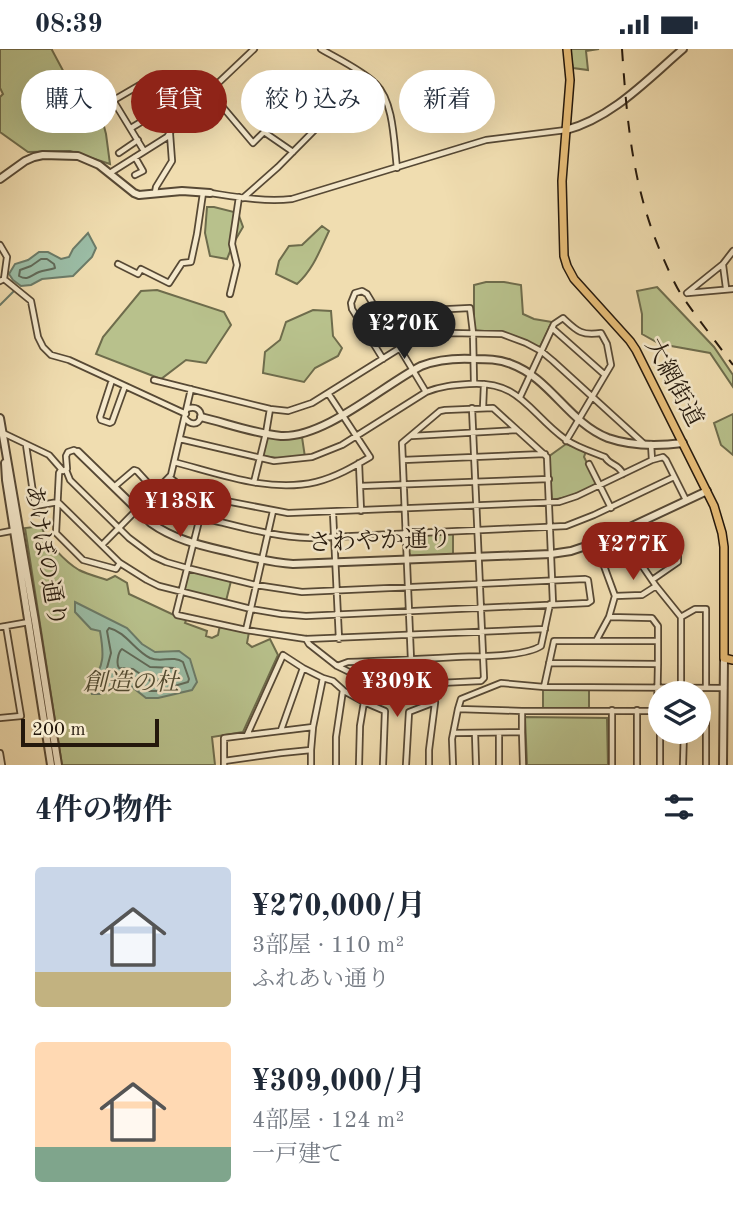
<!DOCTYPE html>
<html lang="ja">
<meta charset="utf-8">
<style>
body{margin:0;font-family:"Old Standard TT","Noto Serif JP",serif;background:#f2f2f3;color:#1f2937;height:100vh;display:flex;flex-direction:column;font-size:26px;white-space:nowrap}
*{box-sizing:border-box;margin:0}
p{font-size:23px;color:#747a83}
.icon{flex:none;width:38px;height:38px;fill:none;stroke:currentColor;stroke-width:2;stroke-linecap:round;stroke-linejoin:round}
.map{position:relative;height:716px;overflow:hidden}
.drawer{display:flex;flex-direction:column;background:#fff;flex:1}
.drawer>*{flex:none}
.banner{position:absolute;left:21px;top:21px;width:691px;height:63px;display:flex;gap:14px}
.buttons{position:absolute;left:648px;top:632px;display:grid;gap:14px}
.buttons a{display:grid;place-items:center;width:63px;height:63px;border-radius:50%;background:#fff;box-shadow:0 7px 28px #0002;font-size:35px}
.scale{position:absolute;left:21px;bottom:18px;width:138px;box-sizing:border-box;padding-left:7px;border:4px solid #24180c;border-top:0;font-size:19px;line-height:24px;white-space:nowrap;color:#24180c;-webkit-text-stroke:5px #f5e9cc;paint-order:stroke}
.price{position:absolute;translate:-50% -60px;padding:0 16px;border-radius:24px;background:#8f2418;color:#fff;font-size:23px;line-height:46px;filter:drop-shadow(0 2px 4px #0008)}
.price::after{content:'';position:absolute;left:50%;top:42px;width:21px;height:16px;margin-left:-10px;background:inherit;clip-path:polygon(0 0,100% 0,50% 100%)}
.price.active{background:#222;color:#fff}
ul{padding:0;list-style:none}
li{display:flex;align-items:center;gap:21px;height:175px;padding:0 35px}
li span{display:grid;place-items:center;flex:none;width:196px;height:140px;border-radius:7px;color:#555}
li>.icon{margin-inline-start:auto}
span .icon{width:84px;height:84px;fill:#fffc;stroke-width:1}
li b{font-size:30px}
h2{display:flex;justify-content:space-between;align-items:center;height:84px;padding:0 35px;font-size:30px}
.chip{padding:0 24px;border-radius:32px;background:#fff;box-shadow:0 7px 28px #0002;font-size:24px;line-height:63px}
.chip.active{background:#8f2418;color:#fff}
.status{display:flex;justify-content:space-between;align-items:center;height:49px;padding:0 35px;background:#fff;direction:ltr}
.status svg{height:19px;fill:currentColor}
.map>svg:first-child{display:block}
.green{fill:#b8c18c;stroke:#6e6c4c;stroke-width:2}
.water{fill:#9bbda6;stroke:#6b7b68;stroke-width:2}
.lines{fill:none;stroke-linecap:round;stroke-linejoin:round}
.shore{stroke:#606a59;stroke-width:2}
.stream{stroke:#6b7b68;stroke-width:2}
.minor-casing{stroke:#574935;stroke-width:8}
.tertiary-casing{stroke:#574935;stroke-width:10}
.primary-casing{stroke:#24180c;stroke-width:10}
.minor{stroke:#f5e9cc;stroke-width:4.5}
.tertiary{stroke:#f5e9cc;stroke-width:6}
.primary{stroke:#e8be78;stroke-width:7}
.rail{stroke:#24180c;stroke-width:2;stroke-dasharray:12 12;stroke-linecap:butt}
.labels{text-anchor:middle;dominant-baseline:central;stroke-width:5;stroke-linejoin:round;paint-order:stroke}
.street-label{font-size:24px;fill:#24180c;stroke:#f5e9cc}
.park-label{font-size:24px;font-style:italic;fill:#504b32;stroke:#f5e9cc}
</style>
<div class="status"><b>08:39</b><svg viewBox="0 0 49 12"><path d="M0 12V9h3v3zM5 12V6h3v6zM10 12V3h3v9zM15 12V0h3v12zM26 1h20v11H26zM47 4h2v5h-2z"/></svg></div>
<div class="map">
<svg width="733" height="716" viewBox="0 0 733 716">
<rect width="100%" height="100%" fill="#f0ddb0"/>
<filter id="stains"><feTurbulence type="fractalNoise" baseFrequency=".00286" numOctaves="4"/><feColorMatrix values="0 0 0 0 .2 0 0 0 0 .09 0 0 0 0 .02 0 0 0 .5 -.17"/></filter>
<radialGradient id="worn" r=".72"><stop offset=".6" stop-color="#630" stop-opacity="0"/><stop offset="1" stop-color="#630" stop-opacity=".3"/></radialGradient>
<path class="green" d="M0,0H52V1L68,31L101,66L106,85L110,115L70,102L28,103L0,83V48L3,45L0,39Z
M569,0H599L586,2L588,21L573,19Z
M207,158H214L238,164L243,178L233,195L227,210L210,207L205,184Z
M322,177L329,182C320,201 313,221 297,235L276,225L279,212L289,197L302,196Z
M486,233H504L521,236L523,265L534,270L552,273L540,298L538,299C517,287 499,283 475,281L474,280V236Z
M657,238L714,298L733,326V338L710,304L660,295L642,285V265L637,242Z
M157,241L224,263L231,276L206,314L186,311L161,330L96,305L103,288L141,242Z
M313,261L331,262L333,287L342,299L338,307L315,319L304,333L263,324L265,303L280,291L286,273Z
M733,365V406L721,396L714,374Z
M268,387L285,389L302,388L305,408L284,410L263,407L262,406L266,388Z
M566,395L586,402L584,408L597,434L577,446L552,451L548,408Z
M42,477C43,491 67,514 79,521C87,525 98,528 107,531L115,527L127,534L129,545L176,567L187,569L185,574L207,582L206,587L212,589L218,586L220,576L249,583L247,594L252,598L270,590L278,606L243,683L212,688L215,716H62L25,479Z
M453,485V505L411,508L409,504L408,489L409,487Z
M189,521L231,532L226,552L185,542L183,539L187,523Z
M543,639H589V659H543Z
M525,668L607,669L608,716H527Z"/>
<path class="water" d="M88,184L96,199L92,208L73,227L42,230L31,236L21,237L13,231L9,225L15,215L28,211L39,203H48L61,210L69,208L73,200Z
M75,553L127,579L142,595L155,603L179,602L190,610L197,633L192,641L158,649H146L127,634L100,645H92L90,635C105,617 104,605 100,582L91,580L75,563Z"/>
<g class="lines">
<path class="shore" d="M41,210H47L54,215L55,219C50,221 44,221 39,223C30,227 28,232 19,227L20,221L31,217Z
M109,579C126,583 134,601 150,609C161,614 173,606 183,613L189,630L188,633L157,642H149L128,628L106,634L104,630L111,604L107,582Z
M122,600L150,618L175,619L178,626L175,628L152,633L133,620L119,619C116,615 118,603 122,600Z"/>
<path class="stream" d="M0,256L14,242"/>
<g class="minor-casing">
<path id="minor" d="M321,0C338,10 362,21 376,35C394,53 394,95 397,119
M105,38L144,102
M210,43L253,94L264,83L293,103
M114,51L150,30L176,74
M131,79L166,58
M119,104L138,91
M110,124L167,88L177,73L254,0
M135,126L143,122L135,108
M155,144L156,138L172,112L170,85
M210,144C237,148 264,153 292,150L486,91L566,81
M243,149L278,118L367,28
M0,196L7,208L4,230
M118,215L138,225L141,220L169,234L182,214L191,213L197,185L203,144
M723,216L726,239
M0,232L4,230L31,252L38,288L43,298L51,306L69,311L186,365
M687,244L723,215L733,202
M688,244L733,240
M230,245L237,216L232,195L239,148
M387,279L410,262L470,259L473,284L474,334
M552,279L605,326
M383,310L352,260L351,254L355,244L362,242L367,245L426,343
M112,331L100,368L101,371L110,374L112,373L125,337
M154,331L270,360L288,362L312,354L400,299L423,289L435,286L449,284L502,285L526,294L541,302L553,312L643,394
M520,348L554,275L563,269C577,282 581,287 601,284L607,295L611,316L566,392
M483,359L484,335
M185,369C190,376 198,377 201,368C201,360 195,357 187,360
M3,384L49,406L63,422L67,420L66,407L68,403L74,401L78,403
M412,387L517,381
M180,390L274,412L312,408L342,396L426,343C441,337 454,336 469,335C520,331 529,364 565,390C576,398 592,403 605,408C610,417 618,414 623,425
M26,396L35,457L58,453L120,514L147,531L159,537L251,560L281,565L306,567L588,554L591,552L588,531L585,530L302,543L256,536L187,519L166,513L153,507L129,489L70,431L66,421
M403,411L545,405
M652,411L663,408L666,411L686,451
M174,413C220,425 269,444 316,433C336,428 353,418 370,408L328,344
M359,414L361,462
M589,415L611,459
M61,421L59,424L56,484L83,511L116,520L120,514
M169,428L182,438L203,440L206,444L176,564L177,566L246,581L306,590L545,580
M254,433L266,384L270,360
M360,437L549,430
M114,438L134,421L137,422C150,436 164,454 181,462C194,468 210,471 224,474C252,481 280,488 310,489L566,477L594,466L674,428
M205,448L288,464L559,453L577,447L652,411L651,395
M333,464L339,590
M0,484L16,481
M102,496L171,426L191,340
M625,502L641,515L656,537L681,568V638
M641,515L649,508L675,495L678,496V513L652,531
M615,547L642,546L656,537
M609,568L652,569L658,577V592
M681,568L695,560H706V638
M0,578L29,573
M246,581L273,462
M306,590L309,595L337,617L378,637L481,632L484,629L472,359
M549,614L658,615V592H596
M337,617L348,613C384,612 420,610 456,608C478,607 524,608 541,597L550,555
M303,619L323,629L313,678
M323,629L333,632L343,641L336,688V716
M412,635L402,394L440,362L445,361L493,359L547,408L553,555
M544,638L554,592H596L609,568L615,547L604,517L620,510L625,502L619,497L613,486
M344,642L364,653L360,677L359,716
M364,653L385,662L383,716
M458,660L461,650L501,634L544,638L724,639
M698,661H706V716
M522,662H660V716
M657,662L658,615
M0,669L21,667L6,577
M454,684L522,683L523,716
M475,684L476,716
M247,686L283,606L303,619L281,681
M0,704L2,716
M224,712V689L313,678L311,701
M224,716V712L281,704L311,701V716
M406,716L409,663L435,653
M429,716V701L435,654
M453,716L452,690L458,660L522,662V683
M499,716V684
M612,716V661
M637,716V661
M683,716L684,682"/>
</g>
<g class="tertiary-casing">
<path id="tertiary" d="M566,81C612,69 648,30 683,0
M0,130L25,112L34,108L43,106L78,107L99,116L134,144L139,146L182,142L210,144
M201,368C226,374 256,385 281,387C325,389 382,337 421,317C439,310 455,309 474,310C486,310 499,310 511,315C550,329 569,374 608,389C631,397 659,397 683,394
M0,369L35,572L58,716
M78,403L151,474C176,492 204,497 233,504C253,509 273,514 293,515L551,505L571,502L598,493L707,442
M5,414L6,431L51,716
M723,716L724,609"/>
</g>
<g class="primary-casing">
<path id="primary" d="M567,0L570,31L562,132L564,207L567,217L574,230L630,292L636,301L714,457L722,484L724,498V609L733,611"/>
</g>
<use href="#minor" class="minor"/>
<use href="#tertiary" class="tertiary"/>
<use href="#primary" class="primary"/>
<path class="rail" d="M622,0C627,72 632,136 661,204C667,218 674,234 682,247C698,270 716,293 733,316"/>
</g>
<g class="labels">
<g class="street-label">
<text transform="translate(673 334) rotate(62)">大網街道</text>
<text transform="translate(380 493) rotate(-2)">さわやか通り</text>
<text transform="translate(44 507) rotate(80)">あけぼの通り</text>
</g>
<g class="park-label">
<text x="131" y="635">創造の杜</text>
</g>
</g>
<rect width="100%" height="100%" filter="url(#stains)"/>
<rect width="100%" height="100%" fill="url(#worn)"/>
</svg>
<div class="buttons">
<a><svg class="icon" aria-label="layers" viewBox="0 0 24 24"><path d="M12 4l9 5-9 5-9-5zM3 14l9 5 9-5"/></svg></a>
</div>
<div class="scale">200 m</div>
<b class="price active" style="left:404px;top:312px">¥270K</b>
<b class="price" style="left:180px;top:490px">¥138K</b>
<b class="price" style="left:633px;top:533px">¥277K</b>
<b class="price" style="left:397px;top:670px">¥309K</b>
<div class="banner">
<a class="chip">購入</a>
<a class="chip active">賃貸</a>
<a class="chip">絞り込み</a>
<a class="chip">新着</a>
</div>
</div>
<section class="drawer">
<h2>4件の物件<svg class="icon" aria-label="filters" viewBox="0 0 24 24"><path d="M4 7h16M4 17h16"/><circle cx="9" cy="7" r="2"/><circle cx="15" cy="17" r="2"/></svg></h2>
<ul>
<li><span style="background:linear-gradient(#c9d6e8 75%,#c2b280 0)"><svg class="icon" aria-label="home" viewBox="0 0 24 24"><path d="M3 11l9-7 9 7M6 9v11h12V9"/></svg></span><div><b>¥270,000/月</b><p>3部屋 · 110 m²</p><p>ふれあい通り</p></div></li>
<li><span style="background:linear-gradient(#ffd9b3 75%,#7fa58c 0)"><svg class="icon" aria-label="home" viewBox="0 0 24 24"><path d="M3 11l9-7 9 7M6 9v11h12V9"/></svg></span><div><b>¥309,000/月</b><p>4部屋 · 124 m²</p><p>一戸建て</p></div></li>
</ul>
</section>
